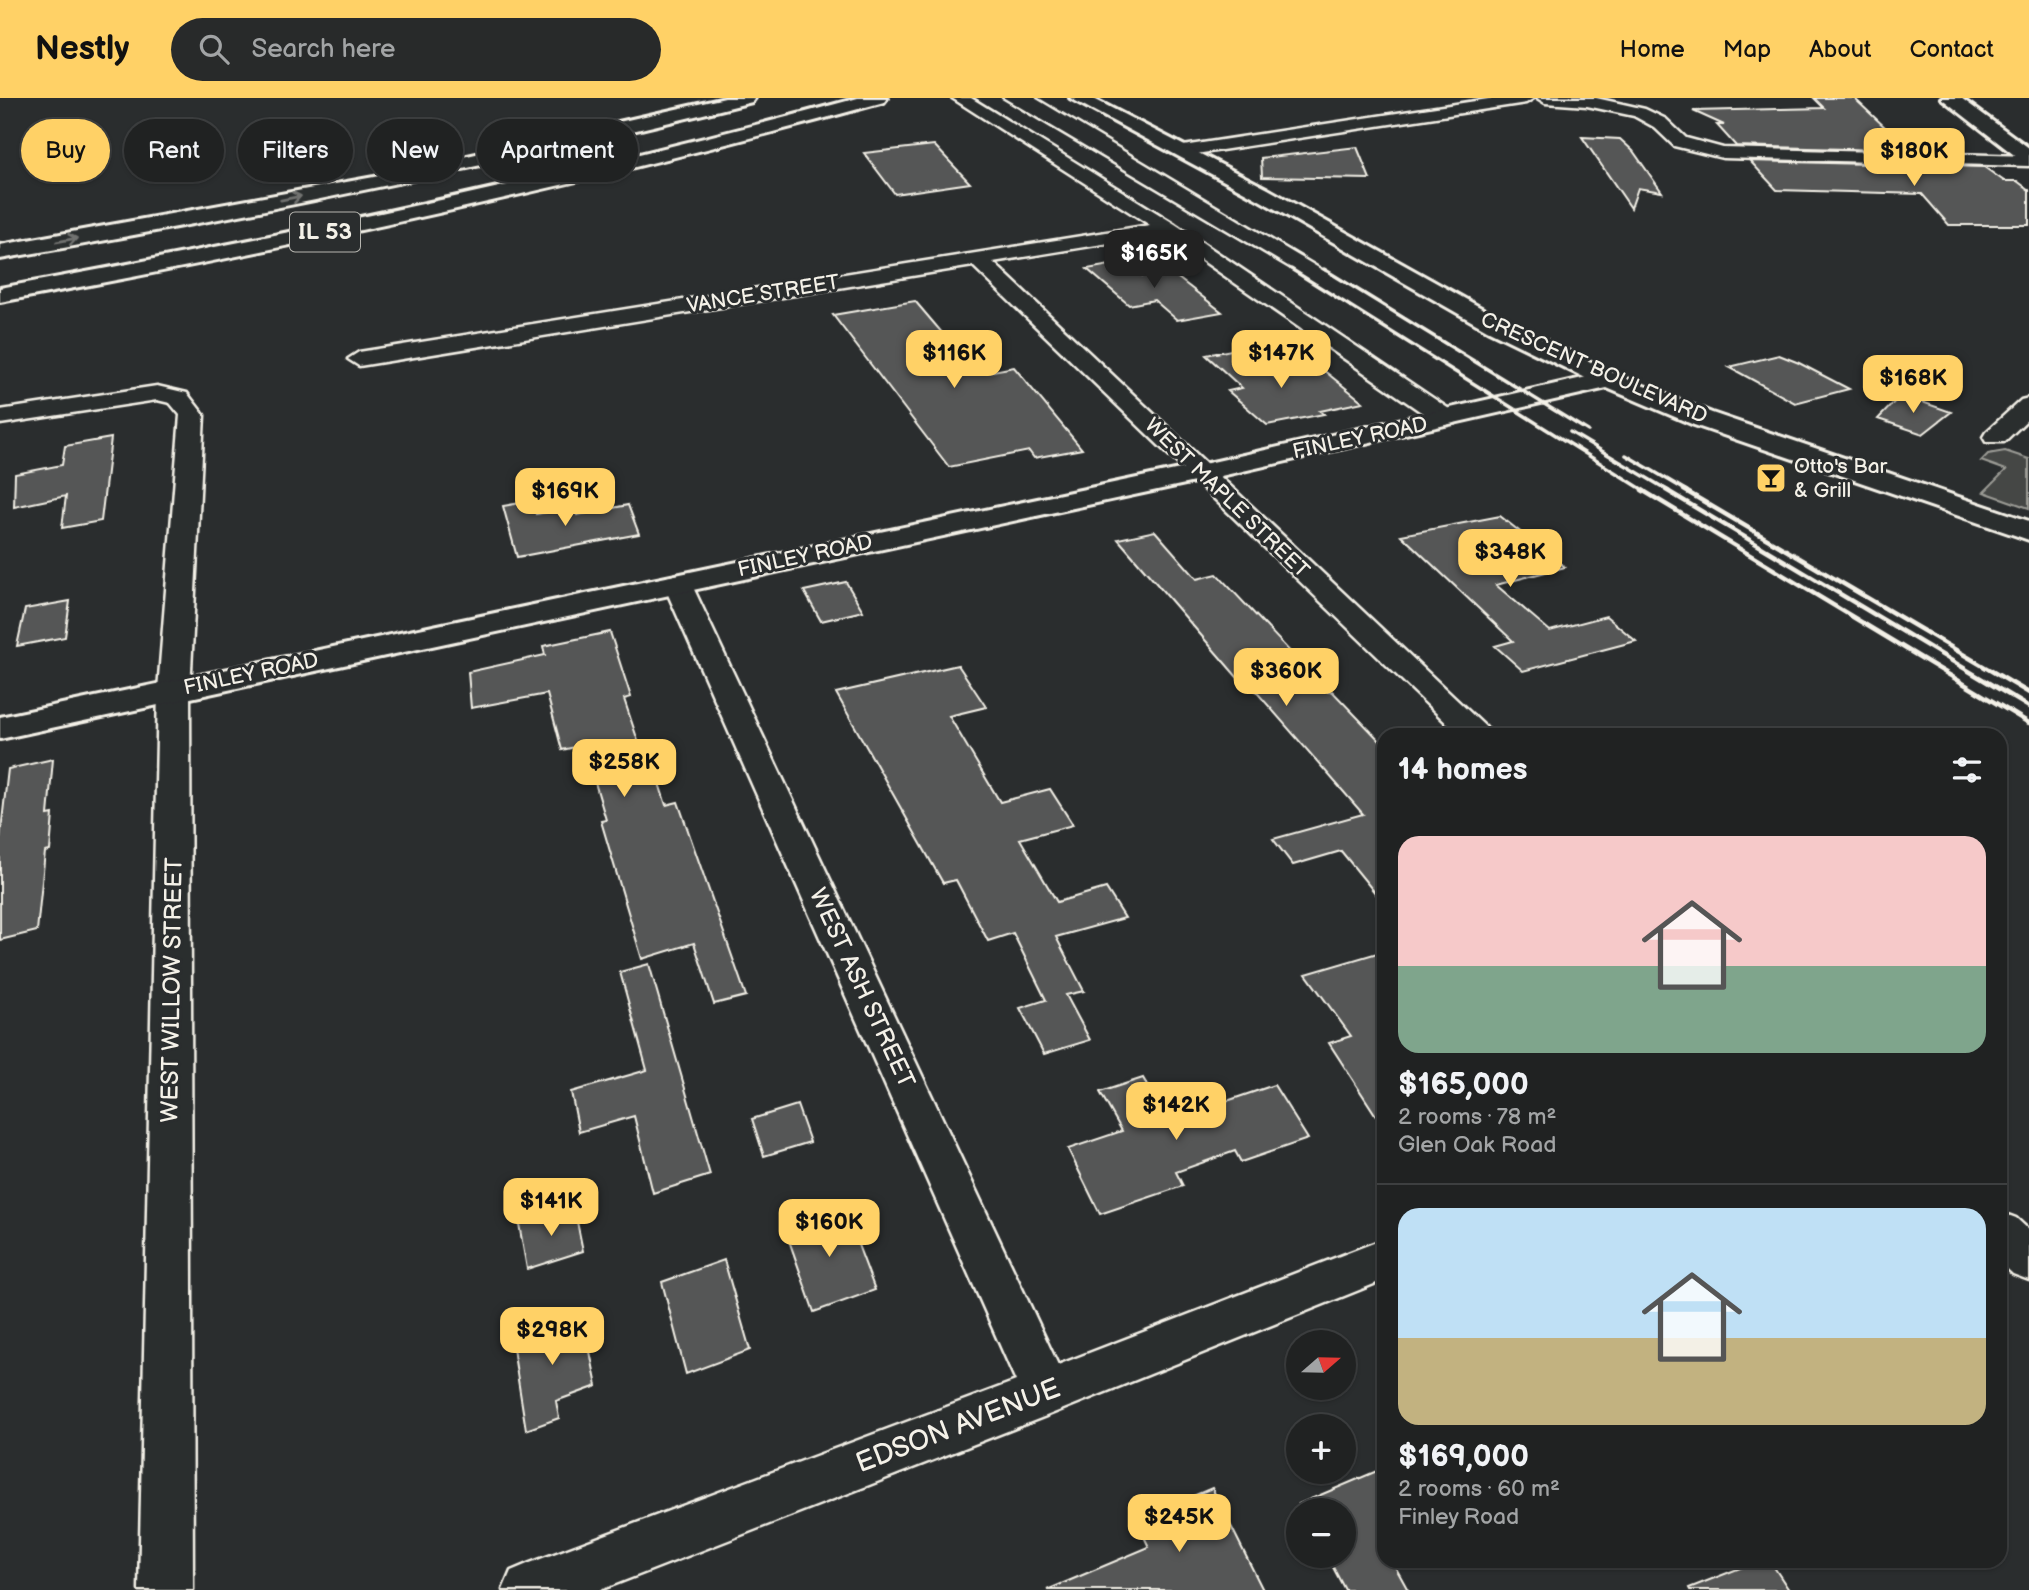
<!DOCTYPE html>
<meta charset="utf-8">
<style>
body{margin:0;font-family:"Balsamiq Sans",sans-serif;background:#282a2a;color:#f1f3f6;height:100vh;display:flex;flex-direction:column;font-size:26px;white-space:nowrap}
*{box-sizing:border-box;margin:0}
p{font-size:23px;color:#a2a4a5}
.icon{flex:none;width:38px;height:38px;fill:none;stroke:currentColor;stroke-width:2;stroke-linecap:round;stroke-linejoin:round}
.map{position:relative;flex:1;overflow:hidden}
.side{position:absolute;left:1377px;top:630px;width:630px;height:840px;display:flex;flex-direction:column;background:#202222;border-radius:21px;box-shadow:0 2px 5px #0004,0 0 0 2px #3d3f40}
.side>*{flex:none}
.guide{position:absolute;left:21px;top:21px;width:665px;height:63px;display:flex;gap:14px}
.needle{width:46px;rotate:70deg}
.controls{position:absolute;left:1286px;top:1232px;display:grid;gap:14px}
.controls a{display:grid;place-items:center;width:70px;height:70px;border-radius:50%;background:#202222;box-shadow:0 2px 5px #0004,0 0 0 2px #3d3f40;font-size:35px}
.price{position:absolute;translate:-50% -60px;padding:0 16px;border-radius:14px;background:#ffd166;color:#111;font-size:23px;line-height:46px;filter:drop-shadow(0 2px 4px #0008)}
.price::after{content:'';position:absolute;left:50%;top:42px;width:21px;height:16px;margin-left:-10px;background:inherit;clip-path:polygon(0 0,100% 0,50% 100%)}
.price.active{background:#222;color:#fff}
ul{padding:0;list-style:none}
li{display:grid;align-content:center;gap:14px;height:371px;padding:0 21px}
li+li{border-top:2px solid #3d3f40}
li span{display:grid;place-items:center;height:217px;border-radius:21px;color:#555}
li>.icon{margin-inline-start:auto}
span .icon{width:126px;height:126px;fill:#fffc;stroke-width:1}
li b{font-size:30px}
h2{display:flex;justify-content:space-between;align-items:center;height:84px;padding:0 21px;font-size:30px}
.pill{padding:0 24px;border-radius:32px;background:#202222;box-shadow:0 2px 5px #0004,0 0 0 2px #3d3f40;font-size:24px;line-height:63px}
.pill.active{background:#ffd166;color:#111}
header{display:flex;align-items:center;gap:42px;box-sizing:border-box;height:98px;padding:0 35px;background:#ffd166;color:#111}
header strong{font-size:33px}
nav{display:flex;gap:38px;margin-inline-start:auto;font-size:24px}
.search{width:490px;height:63px;background:#282a2a;display:flex;align-items:center;gap:18px;box-sizing:border-box;padding:0 24px;border-radius:38px;color:#a2a4a5;font-size:26px}
.map>svg:first-child{display:block}
.green{fill:#444645;stroke:#9c9c96;stroke-width:2}
.building{fill:#555756;stroke:#f4f1e8;stroke-width:2}
.lines{fill:none;stroke-linecap:round;stroke-linejoin:round}
.minor-casing{stroke:#f4f1e8;stroke-width:5}
.tertiary-casing{stroke:#f4f1e8;stroke-width:6}
.secondary-casing{stroke:#f4f1e8;stroke-width:6}
.primary-casing{stroke:#f4f1e8;stroke-width:6}
.motorway-casing{stroke:#f4f1e8;stroke-width:6}
.minor{fill:#2a2d2e;fill-rule:evenodd}
.tertiary{fill:#2a2d2e;fill-rule:evenodd}
.secondary{fill:#2a2d2e;fill-rule:evenodd}
.primary{fill:#2a2d2e;fill-rule:evenodd}
.motorway{fill:#2a2d2e;fill-rule:evenodd}
.rail-far2{stroke:#f4f1e8;stroke-width:2.5}
.rail-far1{stroke:#f4f1e8;stroke-width:3.5}
.rail{stroke:#f4f1e8;stroke-width:4.5}
.oneway{stroke:#71726f}
.labels{text-anchor:middle;dominant-baseline:central;stroke-width:6;stroke-linejoin:round;paint-order:stroke}
.far-street-label{font-size:21px;fill:#f4f1e8;stroke:#2a2d2e}
.far-poi-label{font-size:21px;fill:#f4f1e8;stroke:#2a2d2e;text-anchor:start}
.shield{fill:#2a2d2e;stroke:#b7b6b0;stroke-width:2}
.shield-label{font-size:23px;font-weight:bold;fill:#f4f1e8}
.street-label{font-size:24px;fill:#f4f1e8;stroke:#2a2d2e}
.near-street-label{font-size:28px;fill:#f4f1e8;stroke:#2a2d2e}
</style>
<header>
<strong>Nestly</strong>
<div class="search"><svg class="icon" aria-label="search" viewBox="0 0 24 24"><circle cx="10" cy="10" r="6"/><path d="M15 15l6 6"/></svg>Search here</div>
<nav><a>Home</a><a>Map</a><a>About</a><a>Contact</a></nav>
</header>
<div class="map">
<svg width="2029" height="1492" viewBox="0 0 2029 1492">
<rect width="100%" height="100%" fill="#2a2d2e"/>
<filter id="ink" filterUnits="userSpaceOnUse"><feTurbulence type="fractalNoise" baseFrequency=".0143" numOctaves="2"/><feDisplacementMap in="SourceGraphic" scale="14" xChannelSelector="R" yChannelSelector="G"/><feConvolveMatrix kernelMatrix="1 2 1 2 8 2 1 2 1" color-interpolation-filters="sRGB"/></filter>
<g filter="url(#ink)">
<path class="green" d="M2005,353L2029,361V410L1984,394L2006,372L1981,363L1988,356Z"/>
<path class="building" d="M1814,0H1854L1888,32H1932L1962,54L1736,48L1717,27H1724L1693,13L1824,10Z
M1582,39L1620,41L1633,53L1662,94L1638,90L1631,110Z
M934,47L970,85L895,96L864,55Z
M1357,49L1370,81L1262,79L1261,60Z
M1750,63L1984,69L2004,83H2017L2029,92V127H1949L1922,96L1777,92Z
M1127,164L1143,178L1169,173L1222,214L1177,222L1154,202L1129,207L1087,171Z
M915,203L977,276L1014,269L1082,351L1034,360L1029,353L949,369L833,217Z
M1241,250L1276,280L1322,271L1363,304L1320,313L1324,316L1267,327L1228,293L1242,290L1206,257Z
M1779,257L1799,265L1849,291L1795,305L1729,269Z
M1900,298H1905L1951,314L1923,336L1878,321Z
M111,340L101,423L62,430L66,398L14,409L15,376L62,367L65,348Z
M532,403L536,416L574,409L577,417L628,407L639,436L517,459L503,408Z
M1500,418L1565,469L1496,487L1550,533L1606,518L1636,543L1523,573L1495,548L1513,543L1401,437Z
M1155,433L1197,481L1217,476L1328,594L1332,593L1384,647V806L1341,753L1293,767L1273,741L1363,716L1254,591L1250,592L1237,579L1118,441Z
M846,484L863,513L821,523L804,493Z
M70,503L65,539L17,548L25,511Z
M610,534L631,599L624,601L643,658L650,657L666,707L678,704L746,898L714,906L694,845L642,861L601,723L606,722L584,647L562,652L547,596L471,610L468,574L545,557L543,548Z
M958,567L986,609L949,618L1000,704L1050,691L1073,727L1020,741L1057,804L1106,790L1125,820L1056,839L1084,893L1066,897L1090,942L1044,956L1020,910L1046,902L1013,835L988,843L956,782L943,785L836,595Z
M53,661L48,717L53,716L50,753L45,754L37,833L0,842V741L8,671Z
M1384,853V1030L1329,945L1351,938L1306,876Z
M649,866L710,1077L653,1095L634,1018L579,1034L571,994L647,972L620,874Z
M1143,980L1168,1023L1274,987L1308,1041L1241,1064L1235,1053L1176,1074L1183,1088L1100,1116L1068,1051L1122,1033L1100,994Z
M797,1007L810,1044L764,1058L752,1021Z
M843,1107L875,1192L814,1214L784,1128Z
M574,1109L583,1153L527,1171L519,1126Z
M724,1162L750,1252L686,1276L662,1184Z
M582,1214L597,1288L556,1303L559,1320L526,1332L511,1238Z
M1384,1370V1463H1392L1408,1492H1345L1327,1458H1344V1412H1303L1299,1406Z
M1212,1390L1263,1492H1047L1149,1449L1136,1422Z
M1758,1463H1770L1789,1492H1690L1689,1490Z"/>
<g class="lines">
<g class="minor-casing">
<path id="minor" d="M952,0H971L1175,126L1455,315L1458,320L1455,325H1437L1164,136L993,164L1494,637H1459L973,168L359,268L348,261L359,254L1150,127Z
M1495,0H1534L1526,5L1183,58L1174,53L1183,48Z
M1537,0H1596L1645,11L1666,21L1686,40L1723,50L2029,58V68L1723,60L1674,48L1654,29L1634,18L1587,8L1545,5Z
M157,288L187,295L204,317L190,592L193,1492H139L158,592L180,317L170,305L157,302L0,326V312Z
M2029,300V320L2004,344H1986L1983,339L1986,334L2021,302Z
M677,477L687,479L691,485L1058,1267L1384,1141V1182L1046,1318L600,1492H503L511,1473L530,1465L1016,1283L663,485L667,479Z
M2000,1114L2016,1120L2029,1132V1182L2013,1176L2000,1164Z"/>
</g>
<g class="tertiary-casing">
<path id="tertiary" d="M1070,0H1092L1268,91L1503,222L1618,277L1622,282L1618,287H1600L1487,232L1254,99Z"/>
</g>
<g class="secondary-casing">
<path id="secondary" d="M1941,0H1961L2029,50V65L2022,63Z
M1609,274L1712,315L2029,423V442L1694,327L1607,290L1199,383L0,641V619L1199,367Z"/>
</g>
<g class="primary-casing">
<path id="primary" d="M858,0H887L884,4C592,85 298,149 0,204V190C289,137 575,77 858,0Z"/>
</g>
<g class="motorway-casing">
<path id="motorway" d="M725,0H755L752,4C503,66 253,117 0,161V147L374,79Z"/>
</g>
<use href="#minor" class="minor"/>
<use href="#tertiary" class="tertiary"/>
<use href="#secondary" class="secondary"/>
<use href="#primary" class="primary"/>
<use href="#motorway" class="motorway"/>
<path class="rail-far2" d="M1002,0L1294,173
M1037,0L1326,173"/>
<path class="rail-far1" d="M1291,171L1645,393
M1324,171L1588,333
M1570,334L1669,393
M1626,357L1687,393"/>
<path class="rail" d="M1642,392L2029,625
M1666,392L2029,609
M1684,392L2029,595"/>
</g>
<defs><path id="oneway-shaft" d="M-6 0H5M1.5-3L5.5 0L1.5 3" fill="none" stroke-width="1.6" stroke-linecap="round" stroke-linejoin="round" transform="scale(1.75)"/></defs>
<g class="oneway">
<use href="#oneway-shaft" transform="translate(291 100) rotate(-11)"/>
<use href="#oneway-shaft" transform="translate(67 142) rotate(-10)"/>
</g>
</g>
<defs>
<g id="bar-square" transform="scale(1.575)"><rect x="-9" y="-9" width="18" height="18" rx="4" fill="#ffd166" stroke="#2a2d2e"/><path d="M-6-5H6L.8 .8V4.5H3.5V6h-7V4.5H-.8V.8Z" fill="#111"/></g>
</defs>
<g fill-rule="evenodd">
<use href="#bar-square" x="1771" y="380"/>
</g>
<g class="labels">
<g class="far-street-label">
<text transform="translate(763 196) rotate(-9)">VANCE STREET</text>
<text transform="translate(1594 270) rotate(24)">CRESCENT BOULEVARD</text>
<text transform="translate(1360 340) rotate(-12)">FINLEY ROAD</text>
<text transform="translate(1227 400) rotate(44)">WEST MAPLE STREET</text>
<text transform="translate(805 458) rotate(-12)">FINLEY ROAD</text>
<text transform="translate(251 576) rotate(-12)">FINLEY ROAD</text>
</g>
<g class="far-poi-label">
<text x="1794" y="368">Otto's Bar<tspan x="1794" dy="24">&amp; Grill</tspan></text>
</g>
<rect class="shield" x="290" y="114.5" width="70" height="39" rx="5"/>
<g class="shield-label">
<text x="325" y="134">IL 53</text>
</g>
<g class="street-label">
<text transform="translate(862 890) rotate(65)">WEST ASH STREET</text>
<text transform="translate(172 892) rotate(-89)">WEST WILLOW STREET</text>
</g>
<g class="near-street-label">
<text transform="translate(958 1328) rotate(-21)">EDSON AVENUE</text>
</g>
</g>
</svg>
<div class="controls">
<a><svg class="needle" viewBox="-14 -14 28 28"><path d="M0-13l5 13h-10z" fill="#e53935"/><path d="M0 13l5-13h-10z" fill="#a2a4a5"/></svg></a>
<a>+</a>
<a>−</a>
</div>
<b class="price" style="left:1914px;top:90px">$180K</b>
<b class="price active" style="left:1154px;top:192px">$165K</b>
<b class="price" style="left:954px;top:292px">$116K</b>
<b class="price" style="left:1281px;top:292px">$147K</b>
<b class="price" style="left:1913px;top:317px">$168K</b>
<b class="price" style="left:565px;top:430px">$169K</b>
<b class="price" style="left:1510px;top:491px">$348K</b>
<b class="price" style="left:1286px;top:610px">$360K</b>
<b class="price" style="left:624px;top:701px">$258K</b>
<b class="price" style="left:1176px;top:1044px">$142K</b>
<b class="price" style="left:551px;top:1140px">$141K</b>
<b class="price" style="left:829px;top:1161px">$160K</b>
<b class="price" style="left:552px;top:1269px">$298K</b>
<b class="price" style="left:1179px;top:1456px">$245K</b>
<div class="guide">
<a class="pill active">Buy</a>
<a class="pill">Rent</a>
<a class="pill">Filters</a>
<a class="pill">New</a>
<a class="pill">Apartment</a>
</div>
<section class="side">
<h2>14 homes<svg class="icon" aria-label="filters" viewBox="0 0 24 24"><path d="M4 7h16M4 17h16"/><circle cx="9" cy="7" r="2"/><circle cx="15" cy="17" r="2"/></svg></h2>
<ul>
<li><span style="background:linear-gradient(#f6c9c9 60%,#7fa58c 0)"><svg class="icon" aria-label="home" viewBox="0 0 24 24"><path d="M3 11l9-7 9 7M6 9v11h12V9"/></svg></span><div><b>$165,000</b><p>2 rooms · 78 m²</p><p>Glen Oak Road</p></div></li>
<li><span style="background:linear-gradient(#bfe0f5 60%,#c2b280 0)"><svg class="icon" aria-label="home" viewBox="0 0 24 24"><path d="M3 11l9-7 9 7M6 9v11h12V9"/></svg></span><div><b>$169,000</b><p>2 rooms · 60 m²</p><p>Finley Road</p></div></li>
</ul>
</section>
</div>
